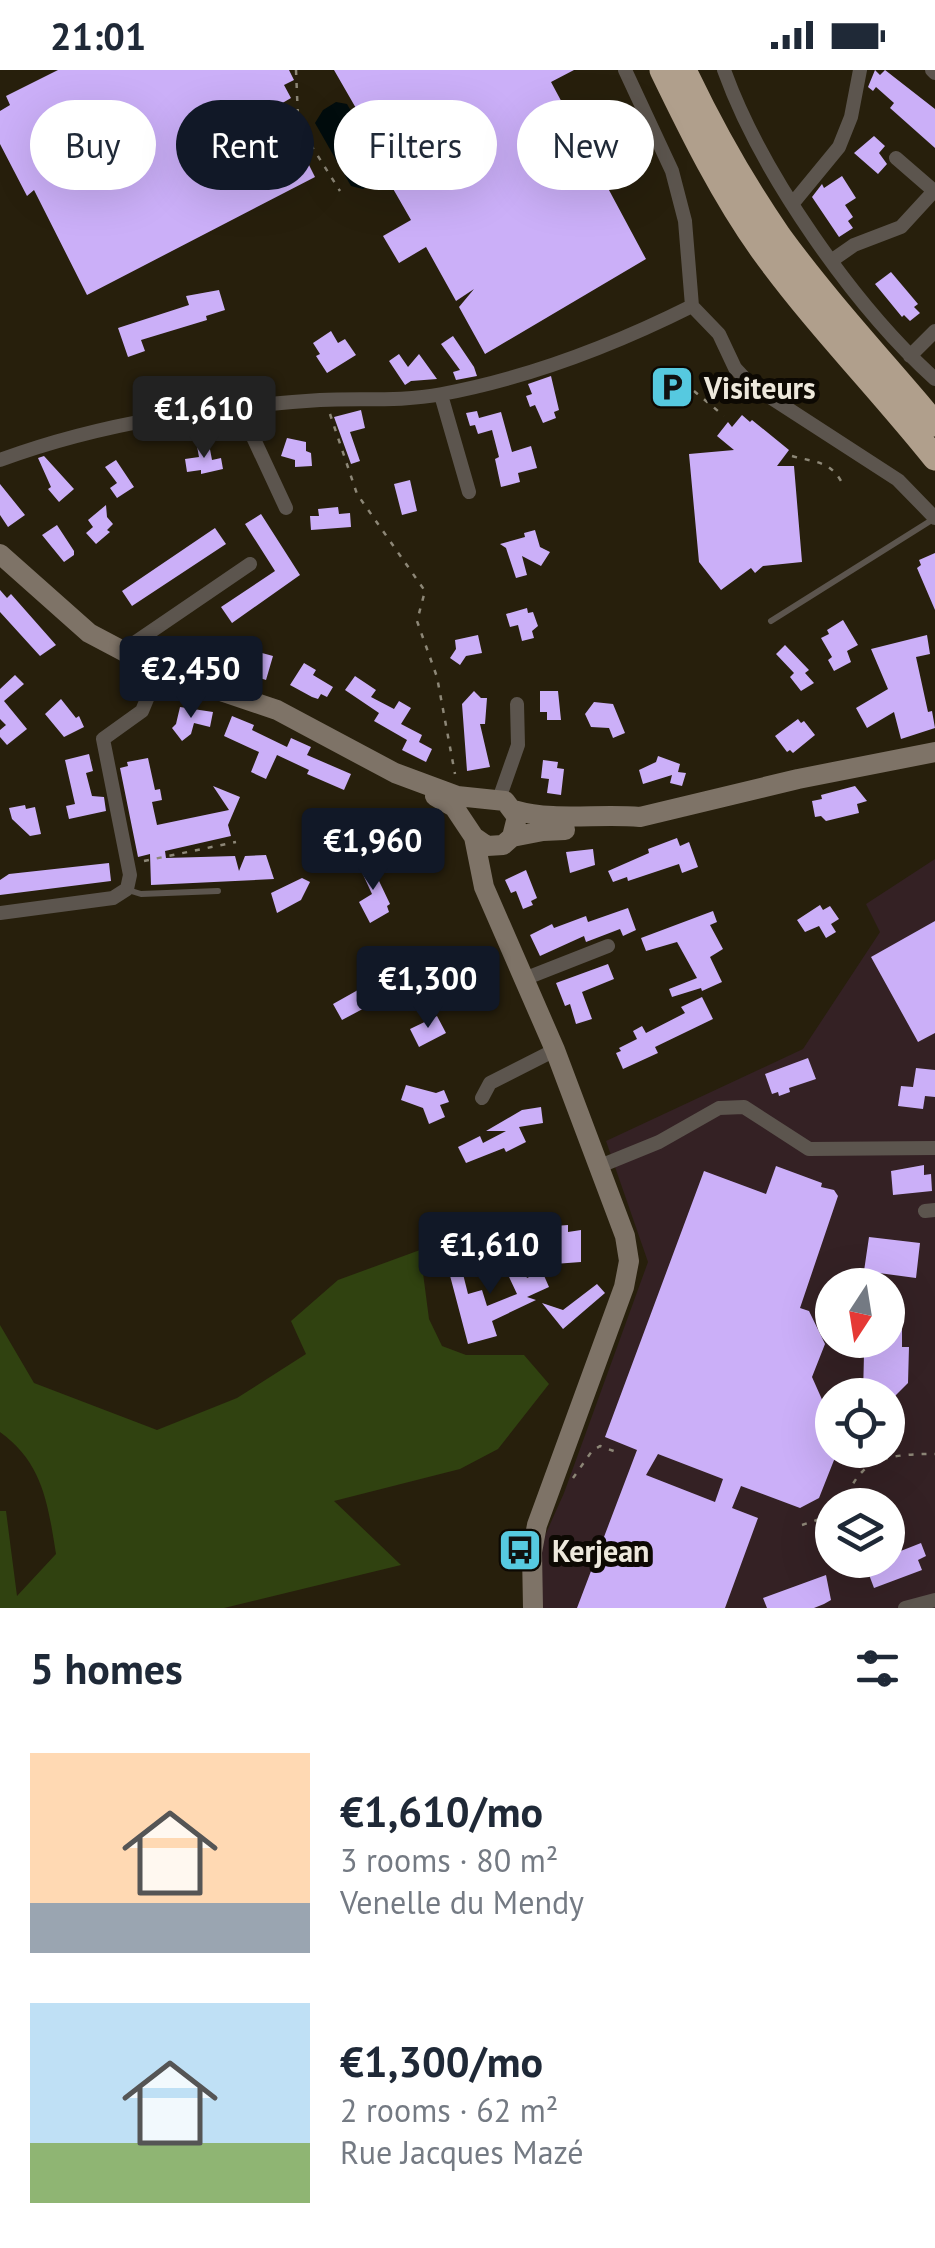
<!DOCTYPE html>
<meta charset="utf-8">
<style>
body{margin:0;font-family:"PT Sans",sans-serif;background:#f2f2f3;color:#1f2937;height:100vh;display:flex;flex-direction:column;font-size:38px;white-space:nowrap}
*{box-sizing:border-box;margin:0}
p{font-size:32px;color:#747a83}
.icon{flex:none;width:55px;height:55px;fill:none;stroke:currentColor;stroke-width:2;stroke-linecap:round;stroke-linejoin:round}
.map{position:relative;height:1538px;overflow:hidden}
.details{display:flex;flex-direction:column;background:#fff;flex:1}
.details>*{flex:none}
.banner{position:absolute;left:30px;top:30px;width:875px;height:90px;display:flex;gap:20px}
.needle{width:65px;rotate:192deg}
.fabs{position:absolute;left:815px;top:1198px;display:grid;gap:20px}
.fabs a{display:grid;place-items:center;width:90px;height:90px;border-radius:50%;background:#fff;box-shadow:0 10px 40px #0002;font-size:50px}
.price{position:absolute;translate:-50% -85px;padding:0 22px;border-radius:10px;background:#111827;color:#fff;font-size:32px;line-height:65px;filter:drop-shadow(0 2px 5px #0008)}
.price::after{content:'';position:absolute;left:50%;top:60px;width:30px;height:22px;margin-left:-15px;background:inherit;clip-path:polygon(0 0,100% 0,50% 100%)}
.price.active{background:#222;color:#fff}
ul{padding:0;list-style:none}
li{display:flex;align-items:center;gap:30px;height:250px;padding:0 30px}
li span{display:grid;place-items:center;flex:none;width:280px;height:200px;border-radius:0px;color:#555}
li>.icon{margin-inline-start:auto}
span .icon{width:120px;height:120px;fill:#fffc;stroke-width:1}
li b{font-size:42px}
h2{display:flex;justify-content:space-between;align-items:center;height:120px;padding:0 30px;font-size:42px}
.pill{padding:0 35px;border-radius:45px;background:#fff;box-shadow:0 10px 40px #0002;font-size:35px;line-height:90px}
.pill.active{background:#111827;color:#fff}
.status{display:flex;justify-content:space-between;align-items:center;height:70px;padding:0 50px;background:#fff;direction:ltr}
.status svg{height:28px;fill:currentColor}
.map>svg:first-child{display:block}
.commercial{fill:#342124;fill-rule:evenodd}
.green{fill:#304210}
.water{fill:#020d0e}
.building{fill:#cbaff8;fill-rule:evenodd}
.lines{fill:none;stroke-linecap:round;stroke-linejoin:round}
.path{stroke:#8d8777;stroke-width:2.5;stroke-dasharray:5 8;stroke-linecap:butt}
.lane{stroke:#5c554e;stroke-width:6}
.street{stroke:#5c554e;stroke-width:14}
.secondary{stroke:#7e7367;stroke-width:20}
.highway{stroke:#b09f8c;stroke-width:25}
.labels{text-anchor:middle;dominant-baseline:central;stroke-width:10;stroke-linejoin:round;paint-order:stroke}
.poi-label{font-size:30px;font-weight:bold;fill:#ede8dc;stroke:#0d0903;text-anchor:start}
</style>
<div class="status"><b>21:01</b><svg viewBox="0 0 49 12"><path d="M0 12V9h3v3zM5 12V6h3v6zM10 12V3h3v9zM15 12V0h3v12zM26 1h20v11H26zM47 4h2v5h-2z"/></svg></div>
<div class="map">
<svg width="935" height="1538" viewBox="0 0 935 1538">
<rect width="100%" height="100%" fill="#271f0c"/>
<path class="commercial" d="M935,789V1538H530V1499L564,1423L648,1192L606,1071L803,979L880,862L866,834ZM832,1215H888V1270H832ZM832,1325H888V1380H832ZM832,1435H888V1490H832Z"/>
<path class="green" d="M420,1180L429,1249L442,1276L466,1285H524L549,1314L498,1379L460,1399L334,1431L401,1495L224,1538H0V1441H6L17,1526L56,1484C48,1434 43,1393 0,1362V1255L34,1313L157,1360L237,1328L306,1284L291,1251L338,1210Z"/>
<path class="water" d="M336,32L347,34L383,97L378,111L363,119L351,116L315,53L323,40Z"/>
<path class="building" d="M58,0H289L294,10L284,15L291,28L279,35L315,107L87,225L34,120L27,126L0,74V41L10,35L6,26Z
M334,0H574L551,12L646,189L485,284L459,237L474,219L456,231L426,177L399,193L383,166L411,150L384,103L391,99Z
M875,0L880,5L885,0L935,39V78L890,38L894,33L876,17L873,21L868,17Z
M874,66L885,76L879,83L887,94L878,104L854,83Z
M842,106L856,128L845,135L853,147L848,151L853,158L839,167L812,127L822,114L824,118Z
M891,202L918,234L914,237L920,243L910,251L904,245L902,247L875,214Z
M219,220L225,240L206,246L207,250L141,270L145,281L128,287L118,258L189,235L186,226Z
M331,261L338,273L345,269L356,285L327,303L316,286L320,284L313,273Z
M453,266L474,297L477,306L456,310L453,302L460,300L441,274Z
M399,284L408,297L419,284L437,309L411,311L405,315L389,291Z
M551,306L559,340L554,342L556,348L543,353L535,335L530,337L526,326L532,324L528,314Z
M361,340L365,358L350,362L360,391L351,394L334,347Z
M477,341L479,348L501,342L512,382L531,376L537,398L518,403L520,412L501,417L495,389L499,387L492,360L478,364L475,355L470,356L466,343Z
M742,345L750,352L752,350L789,380L777,396H794L802,492L763,496L755,503L751,498L721,520L699,492L689,384L734,380L717,366L728,352L732,357Z
M287,368L306,372V381L311,383L312,396L295,397V390L281,386Z
M209,374L212,390L221,388L223,399L201,404V400L187,402L185,389L199,387L197,376Z
M44,386L74,419L59,432L48,419L51,417L38,388Z
M116,390L134,417L117,428L110,418L117,413L105,397Z
M410,410L417,441L402,445L394,414Z
M0,414L25,445L8,457L0,445Z
M106,435L107,447L113,454L107,460L110,462L96,474L86,463L93,457L88,450Z
M338,437L339,444L350,443L351,457L311,460L310,446H319L318,439Z
M261,444L300,505L232,553L221,537L275,501L245,454Z
M57,455L74,481V485L64,492L42,465Z
M215,458L226,474L132,536L122,521Z
M535,460L540,477L550,482L541,496L522,486L527,505L516,508L506,478L500,474L525,467L524,463Z
M935,483V540L917,498L921,495L919,490Z
M0,520L7,528L11,524L56,575L40,586L0,542Z
M527,538L528,543L533,542L538,556L532,561L534,568L522,571L518,555L510,557L506,544Z
M843,550L858,575L847,581L851,592L834,601L828,590L832,587L821,568L829,564L827,560Z
M478,565L482,583L466,586L460,595L450,588L456,579L455,570Z
M927,565L930,584L916,587L928,642L932,641L935,658L901,669L894,642L867,658L856,638L888,619L871,579Z
M785,575L809,600L805,603L814,613L801,621L790,607L794,603L776,584Z
M262,583L273,586L266,610L240,602L245,586L260,590Z
M304,593L316,600L313,605L333,617L327,627L321,624L318,629L312,627L290,615Z
M15,605L24,614L4,631L27,659L7,675L0,667V660L6,655L0,649V619Z
M355,606L376,620L371,627L394,639L399,631L411,638L401,654L422,665L419,672L432,679L426,692L402,680L407,670L374,651L379,643L345,620Z
M474,621L481,628H487L485,654H480L490,697L467,701L462,634Z
M540,621H558L561,650H547V642H540Z
M61,629L76,648L79,646L84,657L64,667L45,644Z
M594,632L613,634L625,663L613,668L609,658L591,657L585,644Z
M180,637L213,642L210,657L194,653L191,664L182,671L172,658L176,654Z
M232,646L254,655L252,660L287,677L291,668L311,677L307,685L351,704L344,720L307,704L309,700L277,685L266,709L251,702L259,682L224,666Z
M798,649L801,653L804,651L815,665L793,683L790,680L787,682L775,666Z
M89,684L93,701L86,703L92,726L104,727L106,741L69,749L66,736L75,734L65,690Z
M658,686L680,694L678,702L686,703L682,716L670,713L672,705L643,714L639,700L656,692Z
M148,688L155,720L160,719L162,730L152,732L157,755L229,740L213,716L240,727L228,755L231,766L165,781L166,788L235,786L239,801L245,786L266,785L274,809L151,815L150,784L138,787L120,698L128,696L127,692Z
M543,690L558,692L557,698L564,699L561,725L547,723L549,709L541,708Z
M855,716L867,731L857,734L859,743L826,751L821,746L815,747L812,731L822,729L821,725Z
M25,735L26,739L35,737L41,764L30,766L12,749L9,738Z
M677,768L680,776L689,772L698,797L682,803L679,794L628,811L627,807L613,812L608,801L649,783L648,779Z
M593,779L595,795L570,803L566,782Z
M354,785L370,792L390,834L387,836L389,842L370,853L359,832L372,824Z
M109,793L111,811L0,825V810L9,804Z
M526,800L537,828L531,831L533,835L523,839L516,821L511,823L505,810Z
M302,808L310,812L301,830L277,843L271,823Z
M820,835L823,840L830,836L839,849L831,854L836,862L826,868L819,856L805,862L797,850Z
M628,838L636,860L623,866L620,859L586,872L584,866L540,886L530,865L552,854L554,858L586,846L588,852Z
M713,841L717,852L710,855L723,879L710,887L722,912L702,921L701,918L672,927L669,919L697,908L677,872L646,881L641,868Z
M935,851V963L918,972L871,887Z
M608,894L614,909L582,922L592,949L576,954L570,934L565,936L556,913Z
M365,916L374,933L342,950L333,934Z
M702,927L713,949L655,977L658,983L623,999L616,983L621,981L619,978L637,969L633,961L642,956L646,963L685,943L681,937Z
M437,946L446,963L419,977L410,959Z
M808,988L816,1009L789,1018L790,1022L779,1026L778,1022L772,1024L765,1004Z
M916,998L935,1000V1027L925,1026L923,1039L898,1036L901,1016L913,1017Z
M406,1015L436,1023L444,1020L449,1032L440,1035L445,1047L429,1054L423,1038L401,1030Z
M541,1037L543,1053L519,1057L526,1072L506,1082L504,1078L466,1093L458,1077L480,1066L483,1073L506,1061H486L522,1040Z
M924,1095V1105L931,1104L932,1121L893,1125L891,1101Z
M776,1096L822,1113L821,1117L834,1120L838,1126L800,1238L809,1241L825,1274L812,1307L832,1352V1380H838L819,1428L800,1438L741,1416L732,1438L758,1448L725,1538H577L637,1380L605,1367L704,1101L766,1124ZM658,1384L723,1409L715,1432L646,1405Z
M568,1155V1162L581,1160V1192L554,1194L552,1169L555,1168V1156Z
M869,1167L920,1173L916,1208L864,1201Z
M456,1176L468,1224L482,1220L487,1236L517,1224L502,1192L517,1185L527,1208L542,1201L549,1217L527,1227L536,1230L492,1251L497,1266L468,1274L443,1179Z
M597,1214L605,1223L563,1259L542,1233L563,1240Z
M888,1243L902,1244V1277H909L908,1313L888,1333V1325H863L864,1284H848V1270H888Z
M921,1473L926,1486L918,1490L922,1500L874,1518L865,1494L888,1490V1486Z
M826,1505L831,1530L824,1534L814,1538H767L763,1528Z"/>
<g class="lines">
<path class="path" d="M296,0L298,48L304,64L340,121
M694,321L724,346
M330,344L357,424L425,521L417,551L437,607L455,704
M792,386C812,392 829,390 841,411
M144,791L236,772
M573,1408L592,1381L600,1376L619,1383
M839,1435C848,1425 853,1410 863,1401C879,1384 914,1384 935,1384
M802,1455L826,1447L832,1441"/>
<path class="lane" d="M771,551L935,448
M128,820L141,824L218,821"/>
<path class="street" d="M625,0L672,101L685,151L692,236
M724,0C761,103 854,236 935,309
M932,0L935,3
M896,88L934,121
M793,133L839,77L851,47L860,0
M831,191L854,175L901,157L935,120
M692,236L719,264L735,298L750,314L898,410L935,448
M910,286L935,261
M441,325L469,422
M246,339L252,365L286,438
M0,390C103,352 211,337 320,330C361,328 401,332 442,324C528,308 614,275 692,236
M121,582L250,494
M499,729L518,675L517,634
M0,843L113,828L127,819L130,805L103,669L142,641L159,600
M524,909L608,876
M482,1028L490,1013L555,980
M600,1096L659,1072L719,1038L744,1037L809,1079L935,1078
M925,1141L935,1140
M905,1538L935,1530"/>
<path class="secondary" d="M0,484L89,563L159,600L277,640L395,703L457,726L505,731L517,747L512,767
M435,726L454,737L474,767L487,776L503,775L512,767L543,761L565,760
M514,740C556,752 597,743 640,747L798,709L935,682
M474,767L484,817L555,980L625,1166L629,1191L624,1217L537,1455L532,1482L533,1538"/>
<path class="highway" d="M662,0C692,62 723,125 763,181C816,254 879,318 935,388
M684,0C711,57 743,114 779,166C827,232 883,292 935,354"/>
</g>
<defs>
<g id="parking-square" transform="scale(2.25)"><rect x="-9" y="-9" width="18" height="18" rx="4" fill="#56c9e0" stroke="#0d0903"/><path d="M-3.5-5.5H1a3.5 3.5 0 0 1 0 7H-1V5.5H-3.5ZM-1-3.4V-.6H.8a1.4 1.4 0 0 0 0-2.8Z" fill="#111"/></g>
<g id="bus-square" transform="scale(2.25)"><rect x="-9" y="-9" width="18" height="18" rx="4" fill="#56c9e0" stroke="#0d0903"/><path d="M-5-6H5V4H4V6H2V4H-2V6H-4V4H-5ZM-3.5-4V0h7V-4ZM-3.5 1.2v1.5H-2V1.2ZM2 1.2v1.5H3.5V1.2Z" fill="#111"/></g>
</defs>
<g fill-rule="evenodd">
<use href="#parking-square" x="672" y="317"/>
<use href="#bus-square" x="520" y="1480"/>
</g>
<g class="labels">
<g class="poi-label">
<text x="704" y="317">Visiteurs</text>
<text x="552" y="1480">Kerjean</text>
</g>
</g>
</svg>
<div class="fabs">
<a><svg class="needle" viewBox="-14 -14 28 28"><path d="M0-13l5 13h-10z" fill="#e53935"/><path d="M0 13l5-13h-10z" fill="#747a83"/></svg></a>
<a><svg class="icon" aria-label="locate" viewBox="0 0 24 24"><circle cx="12" cy="12" r="6"/><path d="M12 2v4M12 18v4M2 12h4M18 12h4"/></svg></a>
<a><svg class="icon" aria-label="layers" viewBox="0 0 24 24"><path d="M12 4l9 5-9 5-9-5zM3 14l9 5 9-5"/></svg></a>
</div>
<b class="price active" style="left:204px;top:391px">€1,610</b>
<b class="price" style="left:191px;top:651px">€2,450</b>
<b class="price" style="left:373px;top:823px">€1,960</b>
<b class="price" style="left:428px;top:961px">€1,300</b>
<b class="price" style="left:490px;top:1227px">€1,610</b>
<div class="banner">
<a class="pill">Buy</a>
<a class="pill active">Rent</a>
<a class="pill">Filters</a>
<a class="pill">New</a>
</div>
</div>
<section class="details">
<h2>5 homes<svg class="icon" aria-label="filters" viewBox="0 0 24 24"><path d="M4 7h16M4 17h16"/><circle cx="9" cy="7" r="2"/><circle cx="15" cy="17" r="2"/></svg></h2>
<ul>
<li><span style="background:linear-gradient(#ffd9b3 75%,#9aa5b1 0)"><svg class="icon" aria-label="home" viewBox="0 0 24 24"><path d="M3 11l9-7 9 7M6 9v11h12V9"/></svg></span><div><b>€1,610/mo</b><p>3 rooms · 80 m²</p><p>Venelle du Mendy</p></div></li>
<li><span style="background:linear-gradient(#bfe0f5 70%,#8fb573 0)"><svg class="icon" aria-label="home" viewBox="0 0 24 24"><path d="M3 11l9-7 9 7M6 9v11h12V9"/></svg></span><div><b>€1,300/mo</b><p>2 rooms · 62 m²</p><p>Rue Jacques Mazé</p></div></li>
</ul>
</section>
